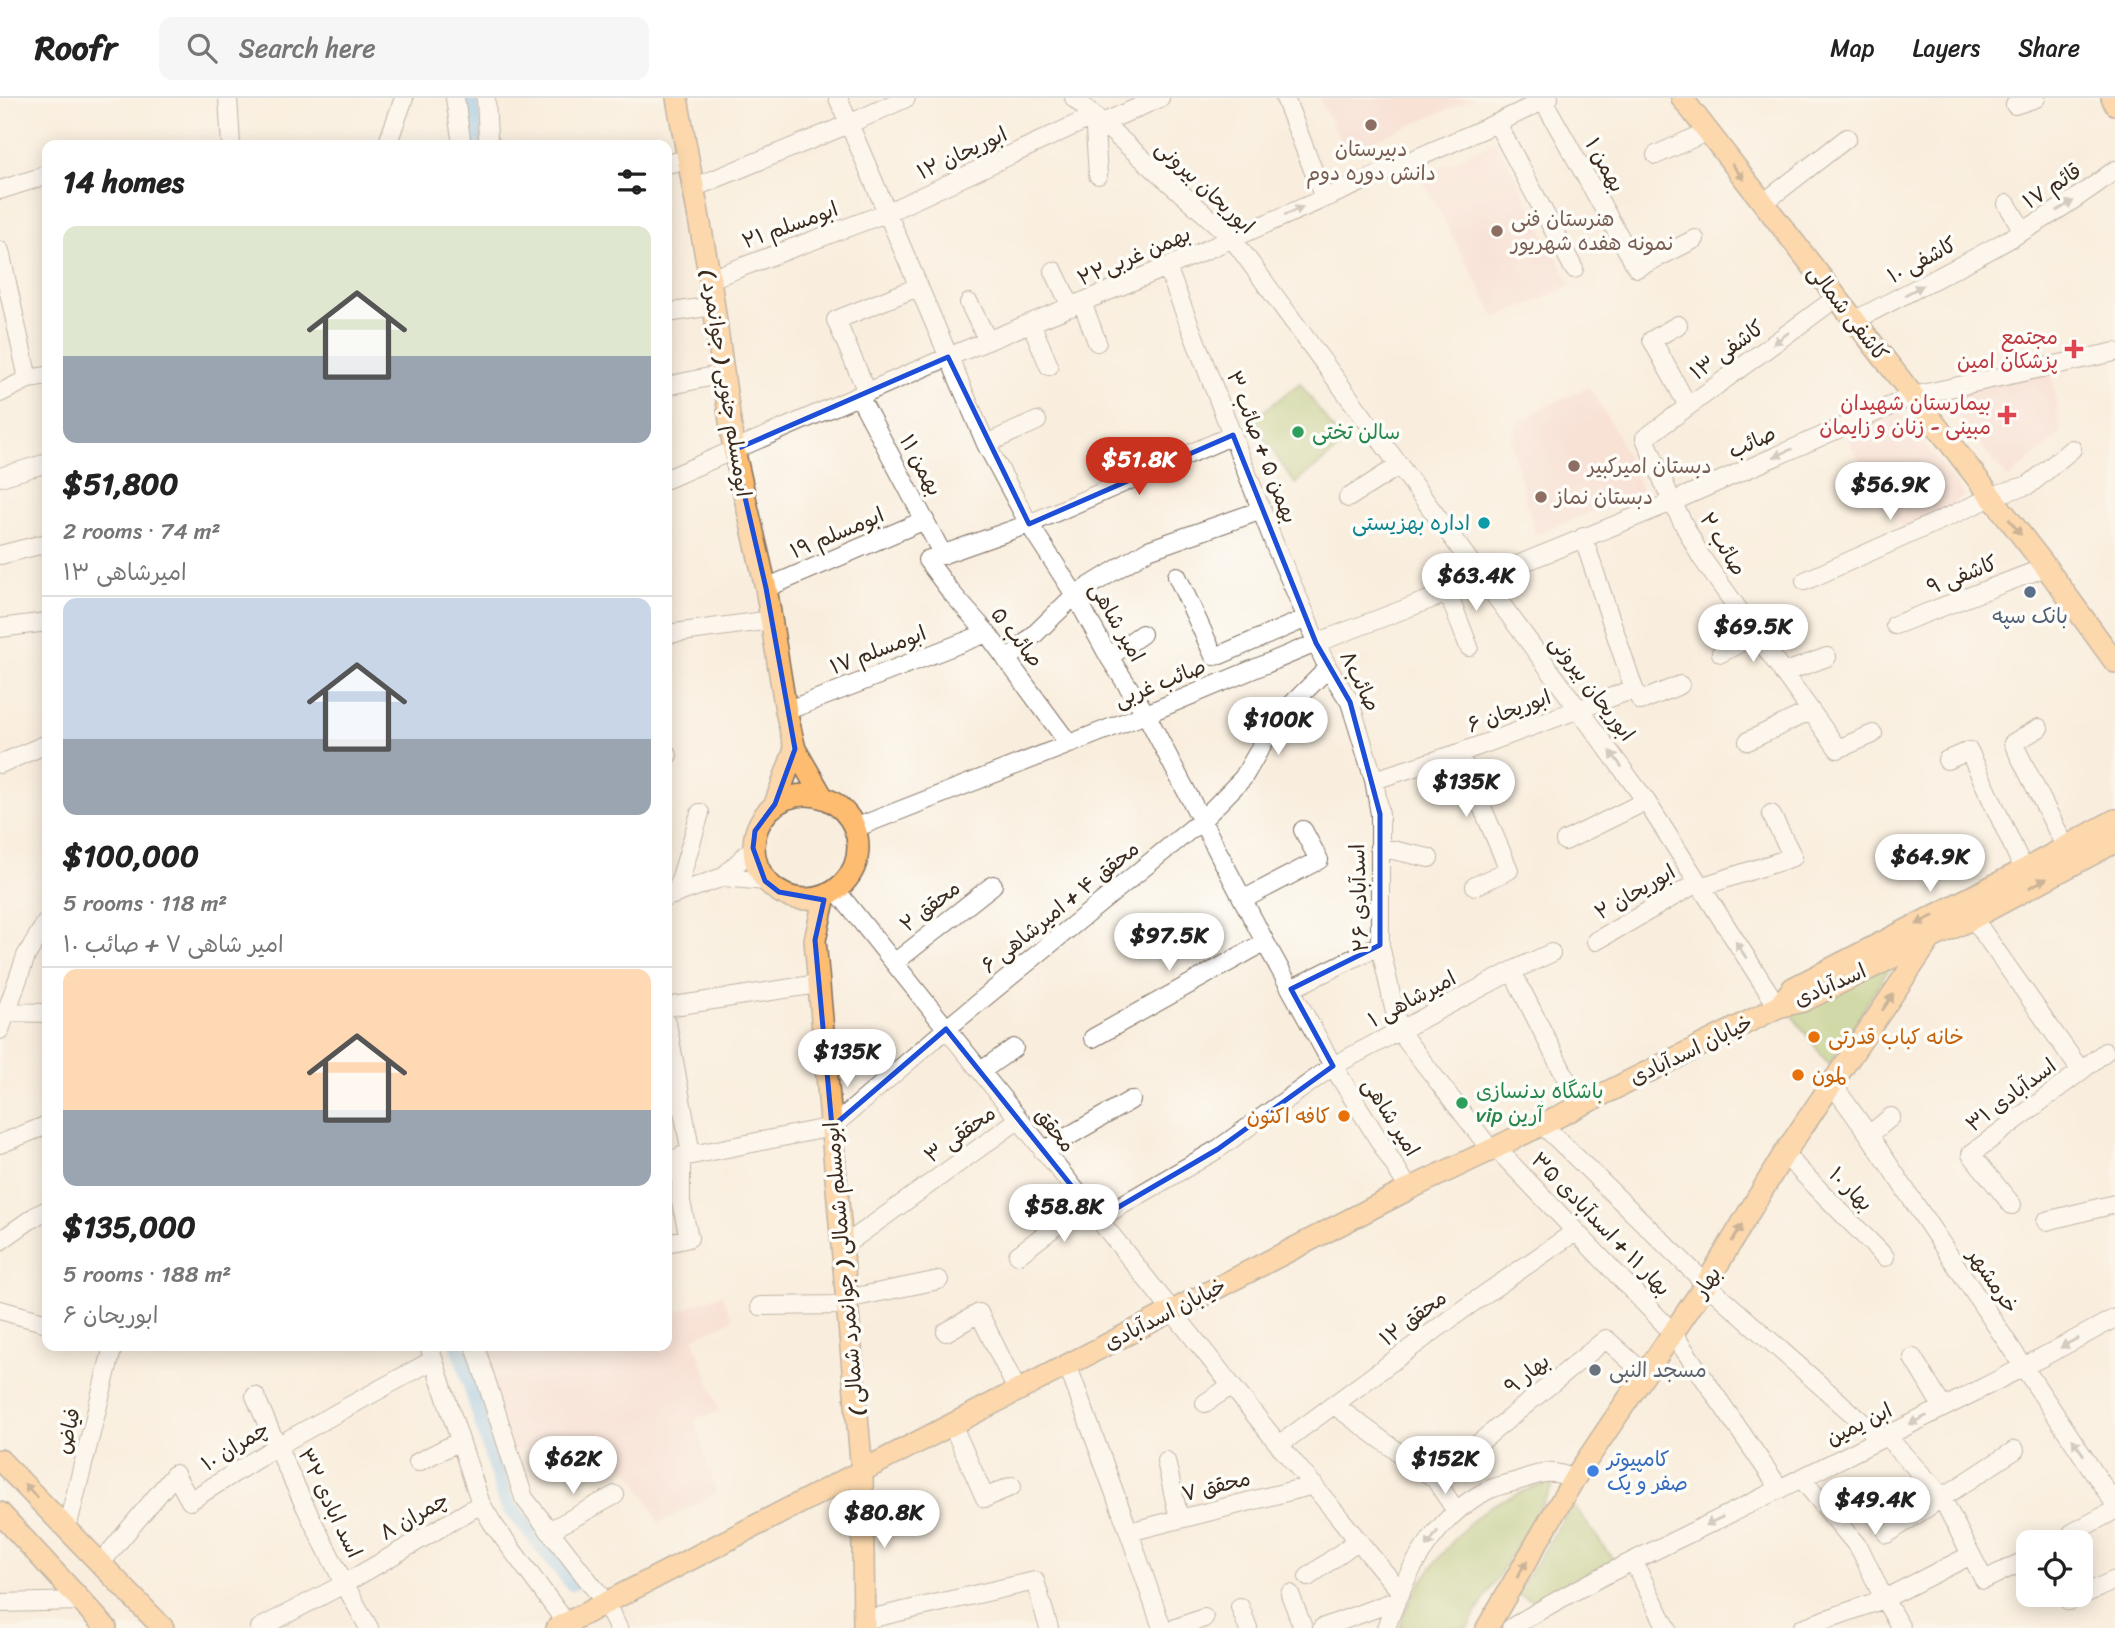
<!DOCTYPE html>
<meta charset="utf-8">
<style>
body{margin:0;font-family:Sriracha,"Playpen Sans Arabic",sans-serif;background:#f6f6f6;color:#222;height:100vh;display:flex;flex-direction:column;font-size:26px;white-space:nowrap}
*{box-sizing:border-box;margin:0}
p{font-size:23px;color:#767676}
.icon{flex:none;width:38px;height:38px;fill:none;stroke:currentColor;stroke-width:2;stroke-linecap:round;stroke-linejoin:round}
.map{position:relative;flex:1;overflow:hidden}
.details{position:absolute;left:42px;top:42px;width:630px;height:1211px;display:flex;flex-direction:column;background:#fff;border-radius:14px;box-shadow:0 4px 18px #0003}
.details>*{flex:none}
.fabs{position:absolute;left:2016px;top:1432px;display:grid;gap:14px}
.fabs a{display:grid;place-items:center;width:77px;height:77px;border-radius:14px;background:#fff;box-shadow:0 4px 18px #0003;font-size:35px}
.price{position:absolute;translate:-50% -60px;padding:0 16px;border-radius:24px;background:#fff;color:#222;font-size:23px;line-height:46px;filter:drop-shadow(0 2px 4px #0008)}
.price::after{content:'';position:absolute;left:50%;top:42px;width:21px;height:16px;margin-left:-10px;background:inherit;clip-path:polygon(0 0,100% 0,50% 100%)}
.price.current{background:#c8321e;color:#fff}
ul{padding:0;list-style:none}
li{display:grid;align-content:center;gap:14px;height:371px;padding:0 21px}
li+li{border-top:2px solid #e0e0e0}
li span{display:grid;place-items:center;height:217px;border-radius:14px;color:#555}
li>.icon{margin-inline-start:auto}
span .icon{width:126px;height:126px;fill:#fffc;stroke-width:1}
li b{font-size:30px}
h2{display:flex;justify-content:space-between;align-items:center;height:84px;padding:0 21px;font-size:30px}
header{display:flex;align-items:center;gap:42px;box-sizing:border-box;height:98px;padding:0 35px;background:#fff;border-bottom:2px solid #e0e0e0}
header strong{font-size:33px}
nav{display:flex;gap:38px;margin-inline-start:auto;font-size:24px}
.search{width:490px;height:63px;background:#f6f6f6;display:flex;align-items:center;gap:18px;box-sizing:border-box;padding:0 24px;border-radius:14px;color:#767676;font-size:26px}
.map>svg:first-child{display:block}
.built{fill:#f7d0ca}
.green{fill:#a3bf66;stroke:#6f7442;stroke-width:2}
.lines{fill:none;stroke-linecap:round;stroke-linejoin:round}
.canal{stroke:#76baec;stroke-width:16}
.minor-casing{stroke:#7e6f61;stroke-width:20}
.major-casing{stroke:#7e6f61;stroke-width:24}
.minor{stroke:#fff;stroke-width:18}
.major{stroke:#febc70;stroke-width:21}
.oneway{fill:#936c43}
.oneway2{fill:#a79f9a}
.marked{fill:none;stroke:#1d4ed8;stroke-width:5;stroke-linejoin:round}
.education-dot{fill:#8d6e63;stroke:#fdfcf7;stroke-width:2.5}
.health-dot{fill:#e0444e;stroke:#fdfcf7;stroke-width:2.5}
.leisure-dot{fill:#2e9e5b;stroke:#fdfcf7;stroke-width:2.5}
.culture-dot{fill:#0f9aa8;stroke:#fdfcf7;stroke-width:2.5}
.service-dot{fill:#5c6f8a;stroke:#fdfcf7;stroke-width:2.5}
.food-dot{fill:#e8710a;stroke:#fdfcf7;stroke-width:2.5}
.worship-dot{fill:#6b7280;stroke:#fdfcf7;stroke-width:2.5}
.shop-dot{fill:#3f7fe0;stroke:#fdfcf7;stroke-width:2.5}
.labels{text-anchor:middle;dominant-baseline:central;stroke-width:7;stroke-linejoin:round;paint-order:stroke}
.education-label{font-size:21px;fill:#785e54;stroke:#fdfcf7;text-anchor:start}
.street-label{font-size:21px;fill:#3b2a1e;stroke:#fdfcf7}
.health-label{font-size:21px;fill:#be3a42;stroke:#fdfcf7;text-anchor:end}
.leisure-label{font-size:21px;fill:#27864d;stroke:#fdfcf7;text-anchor:start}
.culture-label{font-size:21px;fill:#0d838f;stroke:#fdfcf7;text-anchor:end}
.service-label{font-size:21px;fill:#4e5e75;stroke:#fdfcf7}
.food-label{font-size:21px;fill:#c56008;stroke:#fdfcf7;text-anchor:start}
.worship-label{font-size:21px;fill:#5b616d;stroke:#fdfcf7;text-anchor:start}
.shop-label{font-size:21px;fill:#366cbe;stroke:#fdfcf7;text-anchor:start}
</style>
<header>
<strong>Roofr</strong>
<div class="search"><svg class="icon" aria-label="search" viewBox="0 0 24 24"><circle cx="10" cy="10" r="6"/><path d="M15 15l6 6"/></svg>Search here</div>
<nav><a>Map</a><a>Layers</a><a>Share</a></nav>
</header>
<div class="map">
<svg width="2115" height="1530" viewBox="0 0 2115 1530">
<rect width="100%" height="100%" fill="#fdfcf7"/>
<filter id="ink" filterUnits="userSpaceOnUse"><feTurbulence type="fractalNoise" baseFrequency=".0143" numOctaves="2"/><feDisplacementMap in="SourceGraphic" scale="14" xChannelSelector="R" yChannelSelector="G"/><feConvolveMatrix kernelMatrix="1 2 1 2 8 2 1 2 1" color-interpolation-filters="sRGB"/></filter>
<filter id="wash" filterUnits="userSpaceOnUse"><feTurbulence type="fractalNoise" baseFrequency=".00686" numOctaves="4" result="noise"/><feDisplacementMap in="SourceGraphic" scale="28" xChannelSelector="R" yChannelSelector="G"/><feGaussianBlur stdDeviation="1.57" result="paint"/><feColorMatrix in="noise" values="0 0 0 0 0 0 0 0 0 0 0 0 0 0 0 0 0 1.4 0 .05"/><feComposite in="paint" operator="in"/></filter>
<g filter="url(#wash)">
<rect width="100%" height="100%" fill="#f9eede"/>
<path class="built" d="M1318,0H1475L1347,54Z
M1496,43L1572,188L1496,220L1421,79Z
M2051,273L2061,335L2008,381L1942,299Z
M1589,289L1615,332L1642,393L1535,437L1511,342L1519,324L1551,306Z
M1899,312L1964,398L1905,435L1847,341Z
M722,1196L733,1222L693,1240L720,1313L695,1321L716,1395L659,1425L633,1376L608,1360L531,1347L502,1359L471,1248H667V1218Z"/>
<path class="green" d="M1300,285L1344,346L1295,386L1252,322Z
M1892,866L1829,967L1787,911Z
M1557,1381L1467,1530H1400C1406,1495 1459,1431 1488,1410C1503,1399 1539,1388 1557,1381Z
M1573,1406L1614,1463L1533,1503L1516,1496Z"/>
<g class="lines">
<path class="canal" d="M470,0L476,47
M459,1248L506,1404L572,1485"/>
</g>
</g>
<g filter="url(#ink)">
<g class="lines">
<g class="minor-casing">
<path id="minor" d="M228,0L231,47
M455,0L462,47
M486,0L488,40L491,47
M838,0L986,346L1029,426L1075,497L1109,559L1146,616L1265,844L1333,968L1409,1091
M1074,0L1232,140L1646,703L1778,909
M1285,0L1324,100
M1543,2L1637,170L1695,141
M2015,7L2036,0
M1102,25L1160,0
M1497,25L1574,171
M387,47L404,0
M1656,57L1706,34
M667,66L687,61
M693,90L849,26L906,0
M0,92L47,77
M1762,106L1847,40
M2007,106L2023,133
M0,153L28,281
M1167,169L1276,450L1307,520L1316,545L1328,570L1350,604L1374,682L1380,716V847L1399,933L1491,1052
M1054,173L1071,209
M710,181L886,115L1094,18L1098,77
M1836,200L1645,340L1672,404L1701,459L1838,651L1873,636
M1082,204L1097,244
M969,205L988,243
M667,215L713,208
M1854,223C1942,176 2035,134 2115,72
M1031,225L1049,268
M1678,227L1652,242L1688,308
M667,288L723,276
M867,294L836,222L918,189
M0,295L28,281L47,278
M859,298L943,457
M986,346L1037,323
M0,379L47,365
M667,381L948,259L1167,169L1497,25L1549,0
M1348,400L1400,367
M0,457L47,445
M1177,478L1214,558L1220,557L1307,520
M1805,483L2001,395L2029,387L2072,351
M766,490L925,422
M1448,495L1469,549
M1895,527L2046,469
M0,530L47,524
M667,536L772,522
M1721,555L1755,537
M1109,559L1142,536
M1007,563L1075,497L1148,452L1262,412
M1783,575L1827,559
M1634,591L1641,603L1680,587
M786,613L987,535
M2039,630L2013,645L2065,748
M1748,643L1810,613
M1069,646L987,535L950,493L927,462L1029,426L1233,337
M1459,655L1509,772L1475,788
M667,657H668
M1947,662L1969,653L2024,772
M0,666L47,646
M1374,682L1459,655L1634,591L1583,439
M855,730L1146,616L1316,545L1478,483L1672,404L1913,298L2115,254
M1565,743L1646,703
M1379,749L1429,760
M723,779L765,783
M1700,789L1793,759L1771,716
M836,792L1279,1347C1321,1395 1359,1445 1401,1494
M676,796L700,715
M667,799L723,779L753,750
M1244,801L1319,762L1303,732
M1973,820L2081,973L1971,1056L2012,1107
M1596,843L1697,785
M894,865L993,787
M1512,873L1580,1008
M1291,891L1380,847
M667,909L818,886
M6,914L47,915
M667,925L691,1056
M0,932L26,858L47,823
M1093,940L1265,844
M981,973L1014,950
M2081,973L2105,954
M1833,987L1869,1037L2115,1406
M1543,1027L1706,1186L1881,1341
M1869,1037L1891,1019
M0,1046L47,1027
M1496,1050L1672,1234L1780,1391
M1043,1053L1131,1002
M1784,1056L1885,1159
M667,1062L832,1029L946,931L1202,722L1243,680L1277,621L1328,570
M1098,1121L1218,1051L1333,968L1512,873L1551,855
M2046,1123L2115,1106
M0,1143L34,1119L47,1112
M667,1145L689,1140L681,1104V1058
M842,1149L1018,1022
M1018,1157L1086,1105
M846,1201L939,1182
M760,1208L846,1207
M0,1212L47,1225
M946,1234L979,1215L1017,1292
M429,1248L481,1406L493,1426L570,1530
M475,1248L524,1400L605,1504L618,1530
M1913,1260L1943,1310
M1067,1266L1129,1434L1162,1530
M255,1298C289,1377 326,1455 369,1530
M1205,1305L1231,1288
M1334,1307L1435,1381L1456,1413
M952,1326L985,1400L1012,1388
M1886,1338L1940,1396L1984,1482L2028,1461
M1279,1347L1465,1210L1576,1133
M1166,1363L1179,1421
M418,1364L460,1343
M1801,1380L1860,1451L1884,1501L1901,1530
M1435,1381L1606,1241L1646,1277
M67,1430L113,1248
M549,1433L615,1397
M1129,1434L1314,1387
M2072,1435L2115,1412
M1887,1436L2015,1352
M1633,1463L1667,1530
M100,1466L175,1376L190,1403L277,1348L433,1262
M1308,1479L1357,1443
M1290,1496L1303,1530
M2069,1503L2115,1482
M0,1505L82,1503
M1240,1509L1248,1530
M864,1522L1035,1483L1049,1530
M260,1530L344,1486L481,1406
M1176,1530L1204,1520
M1322,1530L1395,1503
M1386,1530C1404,1477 1435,1419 1486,1393C1496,1388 1507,1386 1517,1383C1541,1375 1551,1370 1574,1381
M1511,1530C1579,1487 1654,1453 1727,1417C1857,1352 1988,1290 2115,1220
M1802,1530L1884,1501L1971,1457"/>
</g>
<g class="major-casing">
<path id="major" d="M677,0L710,181L734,352L766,490L786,613L795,651L822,698
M1682,0L2046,469L2115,564
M2112,0L2115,6
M754 749a52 52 0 1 1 104 0a52 52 0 1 1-104 0Z
M775,706L795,651
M825,798L815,842L862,1374L864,1530
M1778,909L1793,890L2024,772L2115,722
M0,1362L163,1530
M0,1415L106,1530
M557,1530L1409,1091L1491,1052L1778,909L1803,903L1973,820L2115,744
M1487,1530L1574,1381L1706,1186L1784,1056L1931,840"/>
</g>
<use href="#minor" class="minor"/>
<use href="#major" class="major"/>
</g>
<defs><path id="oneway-solid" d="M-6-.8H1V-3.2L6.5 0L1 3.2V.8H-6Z" transform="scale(1.75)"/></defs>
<g class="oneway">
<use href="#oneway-solid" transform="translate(1738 74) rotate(52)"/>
<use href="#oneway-solid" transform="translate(2015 429) rotate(52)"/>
<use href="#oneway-solid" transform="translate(2038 785) rotate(-28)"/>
<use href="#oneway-solid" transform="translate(1925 822) rotate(153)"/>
<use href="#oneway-solid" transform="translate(1888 904) rotate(-56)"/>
<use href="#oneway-solid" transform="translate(1737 1135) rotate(-59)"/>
<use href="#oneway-solid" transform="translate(31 1393) rotate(-134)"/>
<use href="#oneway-solid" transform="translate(1522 1471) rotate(-60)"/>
</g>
<g class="oneway2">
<use href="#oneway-solid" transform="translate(2065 108) rotate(-31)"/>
<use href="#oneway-solid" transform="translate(1294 113) rotate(-23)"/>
<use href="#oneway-solid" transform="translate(1914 192) rotate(-28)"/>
<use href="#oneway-solid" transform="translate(1781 240) rotate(144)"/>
<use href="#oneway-solid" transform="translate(1783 355) rotate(156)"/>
<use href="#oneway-solid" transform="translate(1616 661) rotate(-126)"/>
<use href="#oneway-solid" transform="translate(1741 852) rotate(-123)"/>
<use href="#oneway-solid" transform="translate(2069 1245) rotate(151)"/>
<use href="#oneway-solid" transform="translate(1918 1322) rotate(154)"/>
<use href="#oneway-solid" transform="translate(2078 1349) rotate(-125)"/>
<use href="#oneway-solid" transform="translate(1714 1423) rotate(154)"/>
<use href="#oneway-solid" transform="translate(1432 1441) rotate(125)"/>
</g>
</g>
<path d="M0 0H2115V1530H0ZM948,259L1029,426L1233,337L1316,545L1350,604L1380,716V847L1291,891L1333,968L1218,1051L1098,1121L946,931L832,1029L815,842L824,802L779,794L765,783L753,750L755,733L775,706L795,651L766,490L734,352Z" fill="#f9eede" fill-opacity=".55" fill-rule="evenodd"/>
<path class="marked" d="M948,259L1029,426L1233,337L1316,545L1350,604L1380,716V847L1291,891L1333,968L1218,1051L1098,1121L946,931L832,1029L815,842L824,802L779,794L765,783L753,750L755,733L775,706L795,651L766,490L734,352Z"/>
<g class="education-dot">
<circle cx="1371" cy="27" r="7"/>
<circle cx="1497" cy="133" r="7"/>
<circle cx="1574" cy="368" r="7"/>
<circle cx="1541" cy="399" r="7"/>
</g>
<g class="health-dot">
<path d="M2070.5 240.5h7v7h7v7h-7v7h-7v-7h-7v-7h7z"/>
<path d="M2003.5 306.5h7v7h7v7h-7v7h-7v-7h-7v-7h7z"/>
</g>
<g class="leisure-dot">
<circle cx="1298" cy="334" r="7"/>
<circle cx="1462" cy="1005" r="7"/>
</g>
<circle class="culture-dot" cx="1484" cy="425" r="7"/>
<circle class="service-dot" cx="2030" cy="494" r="7"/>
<g class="food-dot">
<circle cx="1814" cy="939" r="7"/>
<circle cx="1798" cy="977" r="7"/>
<circle cx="1344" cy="1018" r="7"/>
</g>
<circle class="worship-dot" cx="1595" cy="1272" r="7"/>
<circle class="shop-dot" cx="1593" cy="1373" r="7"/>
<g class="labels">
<g class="education-label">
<text x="1371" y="51" text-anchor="middle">دبیرستان<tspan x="1371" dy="24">دانش دوره دوم</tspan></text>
<text x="1511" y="121">هنرستان فنی<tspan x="1511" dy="24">نمونه هفده شهریور</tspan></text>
<text x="1588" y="368">دبستان امیرکبیر</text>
<text x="1555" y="399">دبستان نماز</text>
</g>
<g class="street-label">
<text transform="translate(962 55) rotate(-25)">ابوریحان ۱۲</text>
<text transform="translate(1605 67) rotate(61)">بهمن ۱</text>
<text transform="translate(2052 88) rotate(-33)">قائم ۱۷</text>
<text transform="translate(1205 89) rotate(43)">ابوریحان بیرونی</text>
<text transform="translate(790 127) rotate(-20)">ابومسلم ۲۱</text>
<text transform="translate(1134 158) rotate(-23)">۲۲بهمن غربی</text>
<text transform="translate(1922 162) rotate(-28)">کاشفی ۱۰</text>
<text transform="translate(1848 215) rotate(52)">کاشفی شمالی</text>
<text transform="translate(1727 252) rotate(-36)">کاشفی ۱۳</text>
<text transform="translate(726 285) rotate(81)">ابومسلم جنوبی ( جوانمرد )</text>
<text transform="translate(1752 344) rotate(-24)">صائب</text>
<text transform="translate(1262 349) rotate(69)">بهمن ۵ + صائب ۳</text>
<text transform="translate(921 367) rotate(62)">بهمن ۱۱</text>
<text transform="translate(837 435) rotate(-23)">ابومسلم ۱۹</text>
<text transform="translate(1723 446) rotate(59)">صائب ۲</text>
<text transform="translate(1962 477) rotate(-21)">کاشفی ۹</text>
<text transform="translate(1117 524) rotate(60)">امیر شاهی</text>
<text transform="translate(1017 539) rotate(52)">صائب ۵</text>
<text transform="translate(878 552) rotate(-21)">ابومسلم ۱۷</text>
<text transform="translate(1360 583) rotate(64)">صائب۸</text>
<text transform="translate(1160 585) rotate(-22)">صائب غربی</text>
<text transform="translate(1592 590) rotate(53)">ابوریحان بیرونی</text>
<text transform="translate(1509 613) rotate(-20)">ابوریحان ۶</text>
<text transform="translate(1635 794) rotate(-30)">ابوریحان ۲</text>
<text transform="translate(1359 800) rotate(-92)">اسدآبادی ۲۶</text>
<text transform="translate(930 808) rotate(-38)">محقق ۲</text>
<text transform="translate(1060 809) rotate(-39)">محقق ۴ + امیرشاهی ۶</text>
<text transform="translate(1830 887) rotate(-24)">اسدآبادی</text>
<text transform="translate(1412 901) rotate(-28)">امیرشاهی ۱</text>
<text transform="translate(1691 952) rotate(-26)">خیابان اسدآبادی</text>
<text transform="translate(2011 997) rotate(-37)">اسدآبادی ۳۱</text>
<text transform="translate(1391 1019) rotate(58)">امیر شاهی</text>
<text transform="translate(1055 1032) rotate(51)">محقق</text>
<text transform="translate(960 1036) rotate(-36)">محققی ۳</text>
<text transform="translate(1851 1091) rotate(45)">بهار ۱۰</text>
<text transform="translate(1601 1126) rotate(46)">بهار ۱۱ + اسدآبادی ۳۵</text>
<text transform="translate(844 1171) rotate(-95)">ابومسلم شمالی ( جوانمرد شمالی )</text>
<text transform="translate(1993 1183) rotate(56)">خرمشهر</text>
<text transform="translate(1707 1184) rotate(-57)">بهار</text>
<text transform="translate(1165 1216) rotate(-27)">خیابان اسدآبادی</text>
<text transform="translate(1413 1220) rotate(-37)">محقق ۱۲</text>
<text transform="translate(1527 1276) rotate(-39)">بهار ۹</text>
<text transform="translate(1859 1326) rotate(-26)">ابن یمین</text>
<text transform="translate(68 1333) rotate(-76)">فیاض</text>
<text transform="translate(235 1348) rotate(-32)">چمران ۱۰</text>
<text transform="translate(1216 1388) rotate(-14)">محقق ۷</text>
<text transform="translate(330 1405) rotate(64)">اسد ابادی ۳۲</text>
<text transform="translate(414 1418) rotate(-30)">چمران ۸</text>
</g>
<g class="health-label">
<text x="2058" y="239">مجتمع<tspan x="2058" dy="24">پزشکان امین</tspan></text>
<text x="1991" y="305">بیمارستان شهیدان<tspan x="1991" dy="24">مبینی - زنان و زایمان</tspan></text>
</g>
<g class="leisure-label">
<text x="1312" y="334">سالن تختی</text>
<text x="1476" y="993">باشگاه بدنسازی<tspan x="1476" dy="24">vip آرین</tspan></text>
</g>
<g class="culture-label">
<text x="1470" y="425">اداره بهزیستی</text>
</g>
<g class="service-label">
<text x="2030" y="518">بانک سپه</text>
</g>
<g class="food-label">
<text x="1828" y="939">خانه کباب قدرتی</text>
<text x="1812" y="977">لمون</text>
<text x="1330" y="1018" text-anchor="end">کافه اکنون</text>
</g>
<g class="worship-label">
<text x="1609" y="1272">مسجد النبی</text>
</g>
<g class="shop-label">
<text x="1607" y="1361">کامپیوتر<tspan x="1607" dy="24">صفر و یک</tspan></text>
</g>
</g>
</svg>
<div class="fabs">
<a><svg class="icon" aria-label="locate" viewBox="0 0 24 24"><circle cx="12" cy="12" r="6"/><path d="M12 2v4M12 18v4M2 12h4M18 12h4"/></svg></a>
</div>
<b class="price current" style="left:1139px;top:399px">$51.8K</b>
<b class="price" style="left:1890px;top:424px">$56.9K</b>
<b class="price" style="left:1476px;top:515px">$63.4K</b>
<b class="price" style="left:1753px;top:566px">$69.5K</b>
<b class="price" style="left:1278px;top:659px">$100K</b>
<b class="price" style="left:1466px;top:721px">$135K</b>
<b class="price" style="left:1930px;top:796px">$64.9K</b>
<b class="price" style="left:1169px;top:875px">$97.5K</b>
<b class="price" style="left:847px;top:991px">$135K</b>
<b class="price" style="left:1064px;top:1146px">$58.8K</b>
<b class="price" style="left:573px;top:1398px">$62K</b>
<b class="price" style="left:1445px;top:1398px">$152K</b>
<b class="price" style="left:1875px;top:1439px">$49.4K</b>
<b class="price" style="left:884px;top:1452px">$80.8K</b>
<section class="details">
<h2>14 homes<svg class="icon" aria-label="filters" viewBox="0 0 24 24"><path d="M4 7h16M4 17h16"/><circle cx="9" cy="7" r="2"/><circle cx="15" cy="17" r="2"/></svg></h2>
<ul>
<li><span style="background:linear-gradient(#dfe7d0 60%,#9aa5b1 0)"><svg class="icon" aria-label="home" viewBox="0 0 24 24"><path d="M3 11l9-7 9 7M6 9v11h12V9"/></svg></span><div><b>$51,800</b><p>2 rooms · 74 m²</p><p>امیرشاهی ۱۳</p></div></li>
<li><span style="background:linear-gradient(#c9d6e8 65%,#9aa5b1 0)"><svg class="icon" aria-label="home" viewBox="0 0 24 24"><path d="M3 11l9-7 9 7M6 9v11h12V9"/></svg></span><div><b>$100,000</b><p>5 rooms · 118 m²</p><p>امیر شاهی ۷ + صائب ۱۰</p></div></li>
<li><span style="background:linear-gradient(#ffd9b3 65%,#9aa5b1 0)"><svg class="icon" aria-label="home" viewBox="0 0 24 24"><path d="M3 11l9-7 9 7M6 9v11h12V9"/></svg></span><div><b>$135,000</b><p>5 rooms · 188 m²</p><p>ابوریحان ۶</p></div></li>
</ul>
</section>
</div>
